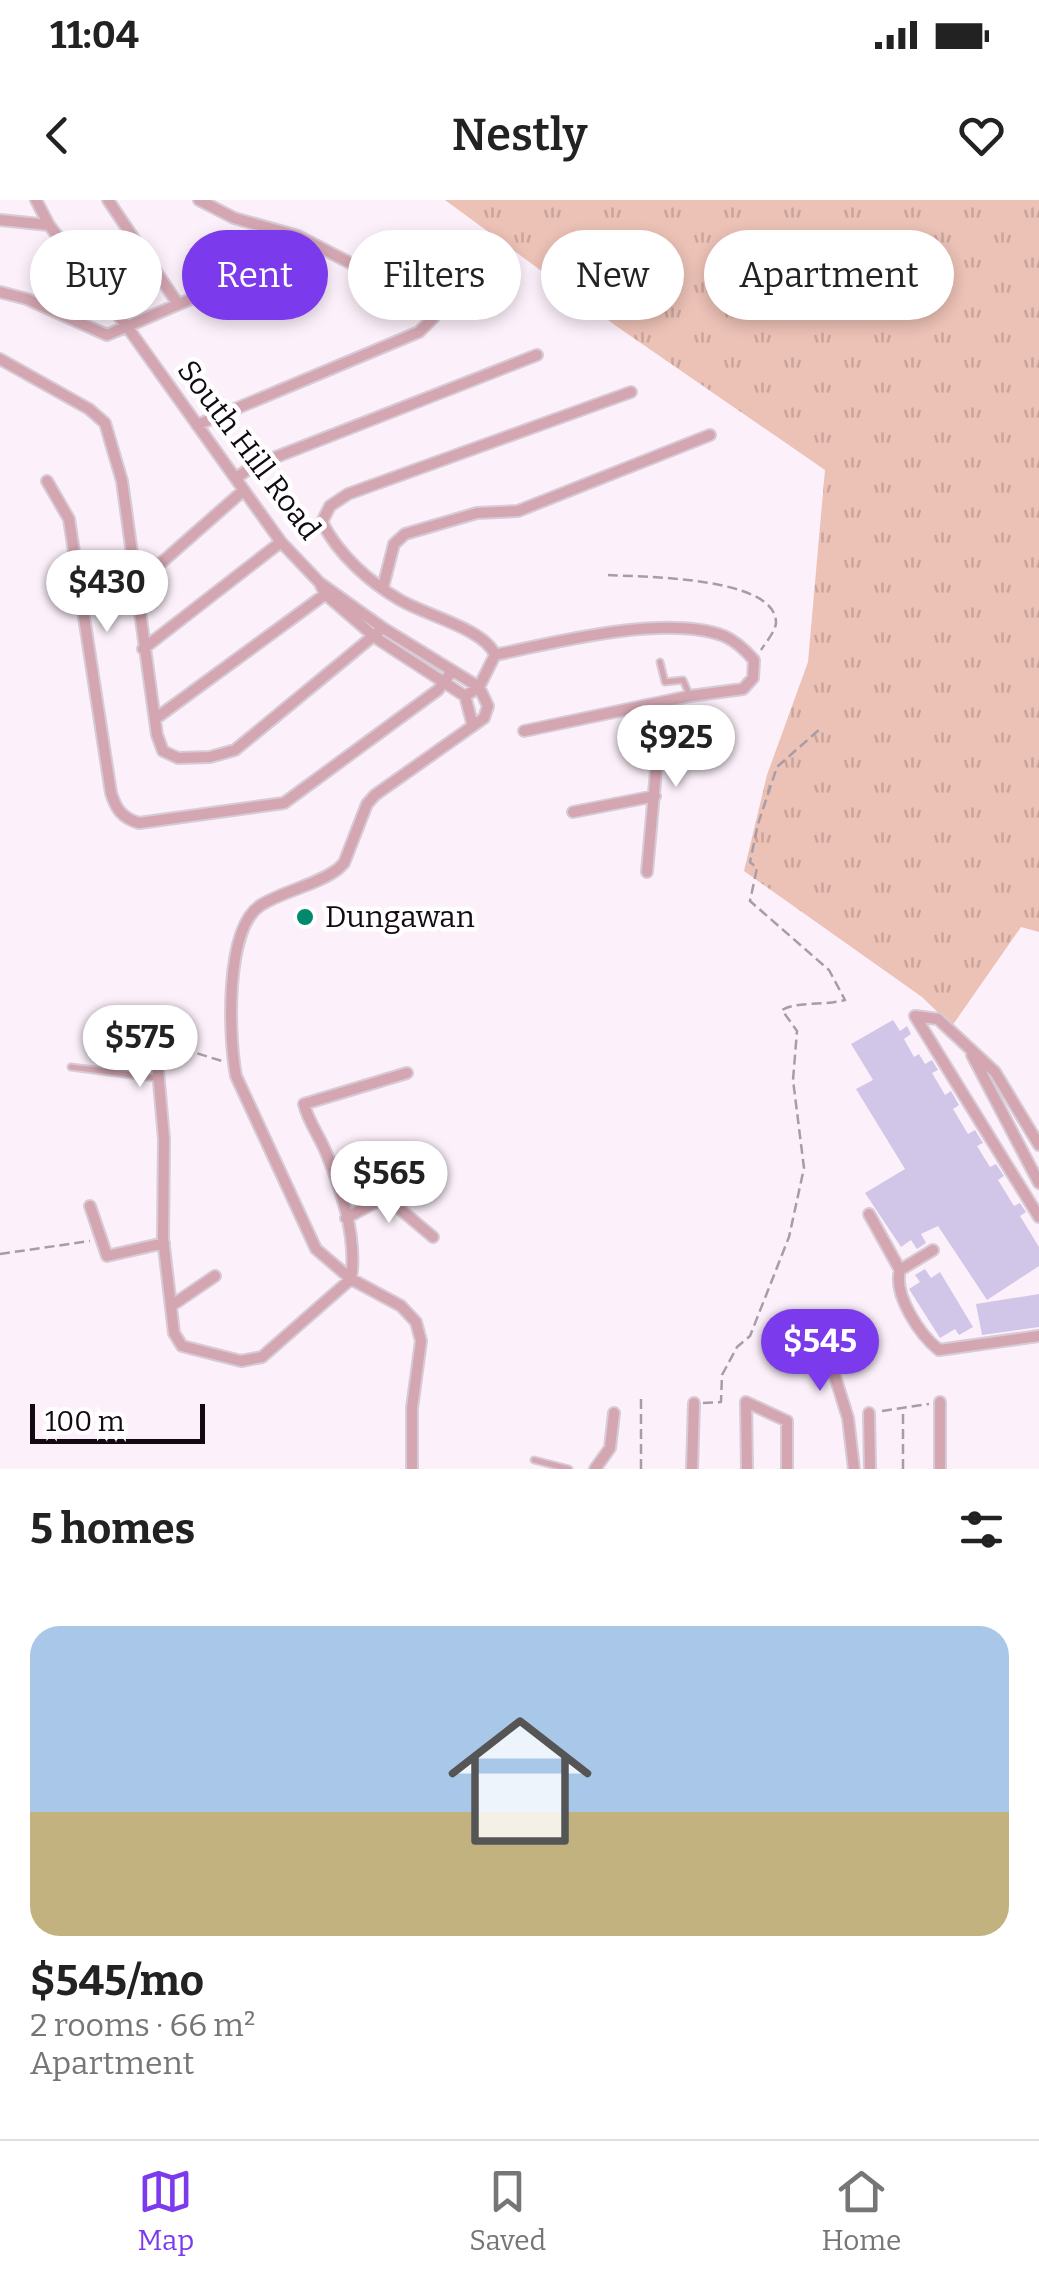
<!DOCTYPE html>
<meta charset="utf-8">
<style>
body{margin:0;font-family:Bitter,serif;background:#f6f6f6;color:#222;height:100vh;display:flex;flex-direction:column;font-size:38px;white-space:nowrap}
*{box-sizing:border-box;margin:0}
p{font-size:32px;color:#767676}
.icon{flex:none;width:55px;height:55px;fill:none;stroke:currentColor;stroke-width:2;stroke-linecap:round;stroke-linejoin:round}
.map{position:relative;height:1269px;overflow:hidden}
.panel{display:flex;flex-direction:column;background:#fff;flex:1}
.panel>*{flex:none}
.guide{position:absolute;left:30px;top:30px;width:980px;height:90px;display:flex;gap:20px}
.scale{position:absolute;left:30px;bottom:25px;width:175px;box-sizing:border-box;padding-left:10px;border:5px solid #130912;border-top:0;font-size:28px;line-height:35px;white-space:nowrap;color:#130912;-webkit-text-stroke:8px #fff;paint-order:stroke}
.price{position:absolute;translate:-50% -85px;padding:0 22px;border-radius:35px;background:#fff;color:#222;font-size:32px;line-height:65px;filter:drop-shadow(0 2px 5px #0008)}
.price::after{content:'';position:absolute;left:50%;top:60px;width:30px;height:22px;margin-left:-15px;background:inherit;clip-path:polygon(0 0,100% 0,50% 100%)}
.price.current{background:#7c3aed;color:#fff}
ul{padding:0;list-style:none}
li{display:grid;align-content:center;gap:20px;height:530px;padding:0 30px}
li+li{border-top:2px solid #e0e0e0}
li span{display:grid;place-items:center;height:310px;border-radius:30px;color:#555}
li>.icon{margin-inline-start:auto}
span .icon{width:180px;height:180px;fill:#fffc;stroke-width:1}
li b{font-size:42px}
h2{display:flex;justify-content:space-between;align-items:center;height:120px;padding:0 30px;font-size:42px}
.tag{padding:0 35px;border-radius:45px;background:#fff;box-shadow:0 5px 15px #0003;font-size:35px;line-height:90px}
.tag.current{background:#7c3aed;color:#fff}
.status{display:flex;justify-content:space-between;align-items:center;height:70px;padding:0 50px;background:#fff;direction:ltr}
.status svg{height:28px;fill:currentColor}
header{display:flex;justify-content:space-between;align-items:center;height:130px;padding:0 30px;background:#fff;font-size:45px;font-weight:600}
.tab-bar{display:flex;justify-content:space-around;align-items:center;height:140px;border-top:2px solid #e0e0e0;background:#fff;font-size:28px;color:#767676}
.tab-bar a{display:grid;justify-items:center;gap:5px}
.tab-bar .current{color:#7c3aed}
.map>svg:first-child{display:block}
.grass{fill:url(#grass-tufts)}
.building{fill:#d1c6e7}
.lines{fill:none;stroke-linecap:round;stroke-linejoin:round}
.service-casing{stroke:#d7cbd5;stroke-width:9}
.minor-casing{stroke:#d7cbd5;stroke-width:14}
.path{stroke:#a89da7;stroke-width:2.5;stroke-dasharray:10 5;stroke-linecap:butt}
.service{stroke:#d4a6b1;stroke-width:5}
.minor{stroke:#d4a6b1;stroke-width:10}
.poi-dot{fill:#01896e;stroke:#fff;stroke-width:4}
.labels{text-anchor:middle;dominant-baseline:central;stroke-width:9;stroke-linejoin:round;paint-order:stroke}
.street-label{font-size:30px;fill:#130912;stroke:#fff}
.poi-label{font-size:30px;fill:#130912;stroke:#fff;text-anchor:start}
</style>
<div class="status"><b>11:04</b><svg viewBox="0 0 49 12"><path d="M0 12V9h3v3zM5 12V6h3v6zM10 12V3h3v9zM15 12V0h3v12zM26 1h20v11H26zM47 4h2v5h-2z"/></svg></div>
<header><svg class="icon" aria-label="back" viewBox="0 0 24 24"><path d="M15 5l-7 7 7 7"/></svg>Nestly<svg class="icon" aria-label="heart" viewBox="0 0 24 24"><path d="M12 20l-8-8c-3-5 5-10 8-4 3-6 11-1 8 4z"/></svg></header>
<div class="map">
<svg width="1039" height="1269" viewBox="0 0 1039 1269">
<defs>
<pattern id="grass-tufts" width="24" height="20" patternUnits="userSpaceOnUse" patternTransform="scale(2.5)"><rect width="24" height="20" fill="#ecc1b6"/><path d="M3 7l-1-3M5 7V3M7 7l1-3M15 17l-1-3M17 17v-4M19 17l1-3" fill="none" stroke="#caa49b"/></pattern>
</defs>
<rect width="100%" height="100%" fill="#fcf0fa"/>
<path class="grass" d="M445,0H1039V732L1021,727L952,826L922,797L744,671L767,575L808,462L825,270L619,128Z"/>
<path class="building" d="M893,820L900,831L907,826L911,834L904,839L914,857L919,854L925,864L932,860L938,870L932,873L945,895L951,891L959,905L953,909L968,934L975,930L983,943L977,946L990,967L996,964L1004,976L998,980L1014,1006L1020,1003L1026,1012L1020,1016L1039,1047V1066L987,1100L938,1026L921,1034L926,1043L917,1049L911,1040L901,1047L865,993L905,969L856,889L873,880L851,844Z
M356,970L366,978L356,991L347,983Z
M925,1069L931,1078L940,1072L973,1127L959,1135L955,1129L940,1138L909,1089L920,1082L915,1075Z
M1039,1094V1127L982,1135L976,1104Z"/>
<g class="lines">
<g class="service-casing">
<path id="service" d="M660,462L665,482L683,480L690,496
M71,867L156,878
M534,1260L569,1269"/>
</g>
<g class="minor-casing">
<path id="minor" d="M36,0L49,25L128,128L281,342L320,383L325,394L376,438L465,496L473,526
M108,0L178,104
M0,20L49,25
M0,92L27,99L107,135L289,57
M0,159L89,209L105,223L122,281L157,535L163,551L178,558L210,557L235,550L383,428
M197,225L419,132L434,117L428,103L298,36L234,18L199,0
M236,278L253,266L537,155
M47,281L69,319L111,593C116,609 122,618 139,623L284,603L438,490L452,471
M161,363L244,290
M320,383L383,428L479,487L488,506L484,518L375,595L367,604L344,663L338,669C315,686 285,690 261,705C224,728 229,839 236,876L316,1049L351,1079L401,1106L416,1122L421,1141L412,1208V1269
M383,387L394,344L405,334L477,313L518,311L710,235
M143,449L281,342
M495,455C485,429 425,415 400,400C369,382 338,354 322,322L330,306L348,294L631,192
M465,496L479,487L495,455C556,442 665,414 724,436C736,441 746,451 754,460L753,478L743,489L690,496L524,531
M155,519L327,393
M573,612L655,596
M647,672L662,503
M915,816L1039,1017
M915,816L938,819L995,872L1039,945
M155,837L164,939L163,1038L174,1133L182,1146L241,1161L262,1157L351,1079C357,1040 342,991 327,955C321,938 308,922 304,904L407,873
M972,855L1039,983
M90,1006L107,1056L164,1043
M869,1014L900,1070
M346,1018L379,1000L388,999L433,1037
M933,1050L900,1070C893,1095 920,1135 939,1150L1039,1136
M171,1106L215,1076
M835,1124L827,1151L848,1218L854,1269
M940,1202V1269
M869,1213L870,1269
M595,1269L610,1248L614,1213
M692,1269L694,1203
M747,1269L746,1202L787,1221V1269"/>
</g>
<path class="path" d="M608,375C639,377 777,376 776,423C775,432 766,442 761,450
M183,849L222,861
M0,1054L90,1041
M703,1203L721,1202L722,1175L737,1147L750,1136L789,1037L804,968L793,880L797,831L782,810C797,801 824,806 845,800L829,770L750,701L757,668L750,662L758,624L777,567L821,528
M882,1211L929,1204
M641,1269V1196
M903,1269V1210"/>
<use href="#service" class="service"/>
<use href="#minor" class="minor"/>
</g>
<circle class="poi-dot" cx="305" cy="717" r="10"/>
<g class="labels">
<g class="street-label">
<text transform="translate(249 250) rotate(53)">South Hill Road</text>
</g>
<g class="poi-label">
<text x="325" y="717">Dungawan</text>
</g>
</g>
</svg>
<div class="scale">100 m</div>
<b class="price" style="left:107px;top:435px">$430</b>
<b class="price" style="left:676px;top:590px">$925</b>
<b class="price" style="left:140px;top:890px">$575</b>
<b class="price" style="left:389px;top:1026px">$565</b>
<b class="price current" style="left:820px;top:1194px">$545</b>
<div class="guide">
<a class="tag">Buy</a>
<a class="tag current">Rent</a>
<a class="tag">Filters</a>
<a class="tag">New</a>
<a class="tag">Apartment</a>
</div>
</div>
<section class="panel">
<h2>5 homes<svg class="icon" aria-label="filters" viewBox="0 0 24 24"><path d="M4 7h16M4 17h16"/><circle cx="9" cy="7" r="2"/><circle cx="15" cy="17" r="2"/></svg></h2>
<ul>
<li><span style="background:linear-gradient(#a9c7e8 60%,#c2b280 0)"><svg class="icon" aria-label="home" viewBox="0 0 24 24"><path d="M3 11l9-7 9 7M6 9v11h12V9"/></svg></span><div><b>$545/mo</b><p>2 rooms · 66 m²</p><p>Apartment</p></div></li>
</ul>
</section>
<nav class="tab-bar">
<a class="current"><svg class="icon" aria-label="map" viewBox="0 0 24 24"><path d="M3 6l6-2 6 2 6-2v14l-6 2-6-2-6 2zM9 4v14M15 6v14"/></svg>Map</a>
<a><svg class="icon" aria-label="saved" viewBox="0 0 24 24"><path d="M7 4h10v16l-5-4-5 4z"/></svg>Saved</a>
<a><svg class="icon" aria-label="home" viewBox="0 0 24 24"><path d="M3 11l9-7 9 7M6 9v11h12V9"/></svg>Home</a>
</nav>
